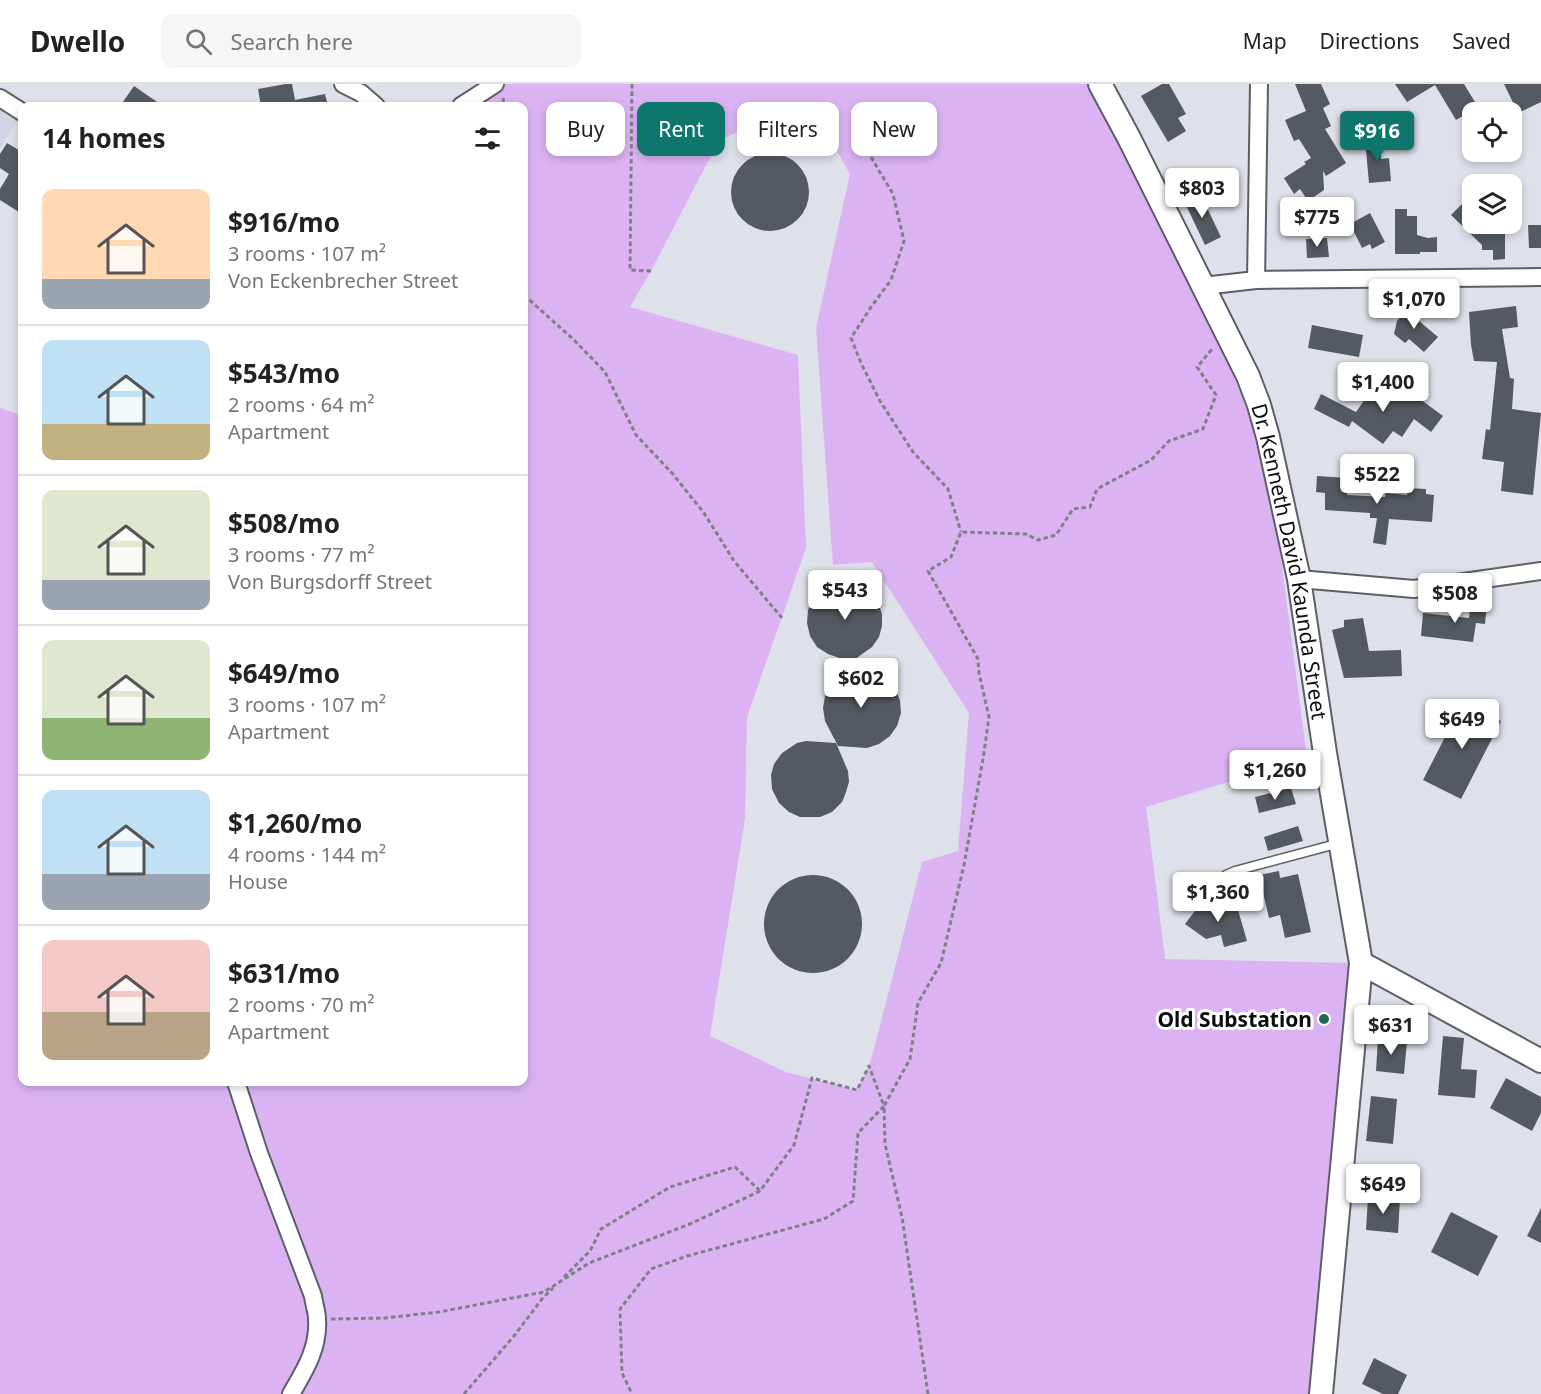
<!DOCTYPE html>
<meta charset="utf-8">
<style>
body{margin:0;font-family:"Noto Sans",sans-serif;background:#f6f6f6;color:#222;height:100vh;display:flex;flex-direction:column;font-size:22px;white-space:nowrap}
*{box-sizing:border-box;margin:0}
p{font-size:20px;color:#767676}
.icon{flex:none;width:33px;height:33px;fill:none;stroke:currentColor;stroke-width:2;stroke-linecap:round;stroke-linejoin:round}
.map{position:relative;flex:1;overflow:hidden}
.drawer{position:absolute;left:18px;top:18px;width:510px;height:984px;display:flex;flex-direction:column;background:#fff;border-radius:12px;box-shadow:0 3px 9px #0003}
.drawer>*{flex:none}
.top-card{position:absolute;left:546px;top:18px;width:570px;height:54px;display:flex;gap:12px}
.fabs{position:absolute;left:1462px;top:18px;display:grid;gap:12px}
.fabs a{display:grid;place-items:center;width:60px;height:60px;border-radius:12px;background:#fff;box-shadow:0 3px 9px #0003;font-size:30px}
.price{position:absolute;translate:-50% -51px;padding:0 14px;border-radius:6px;background:#fff;color:#222;font-size:20px;line-height:39px;filter:drop-shadow(0 2px 3px #0008)}
.price::after{content:'';position:absolute;left:50%;top:36px;width:18px;height:14px;margin-left:-9px;background:inherit;clip-path:polygon(0 0,100% 0,50% 100%)}
.price.selected{background:#0f766e;color:#fff}
ul{padding:0;list-style:none}
li{display:flex;align-items:center;gap:18px;height:150px;padding:0 24px}
li+li{border-top:2px solid #e0e0e0}
li span{display:grid;place-items:center;flex:none;width:168px;height:120px;border-radius:12px;color:#555}
li>.icon{margin-inline-start:auto}
span .icon{width:72px;height:72px;fill:#fffc;stroke-width:1}
li b{font-size:26px}
h2{display:flex;justify-content:space-between;align-items:center;height:72px;padding:0 24px;font-size:26px}
.tag{padding:0 21px;border-radius:12px;background:#fff;box-shadow:0 3px 9px #0003;font-size:21px;line-height:54px}
.tag.selected{background:#0f766e;color:#fff}
header{display:flex;align-items:center;gap:36px;box-sizing:border-box;height:84px;padding:0 30px;background:#fff;border-bottom:2px solid #e0e0e0}
header strong{font-size:28px}
nav{display:flex;gap:33px;margin-inline-start:auto;font-size:21px}
.search{width:420px;height:54px;background:#f6f6f6;display:flex;align-items:center;gap:15px;box-sizing:border-box;padding:0 21px;border-radius:12px;color:#767676;font-size:22px}
.map>svg:first-child{display:block}
.built{fill:#d0d5e5}
.green{fill:#dbb3f3;fill-rule:evenodd}
.building{fill:#545a61}
.lines{fill:none;stroke-linecap:round;stroke-linejoin:round}
.lane-casing{stroke:#5c5f67;stroke-width:11}
.street-casing{stroke:#5c5f67;stroke-width:20}
.secondary-casing{stroke:#5c5f67;stroke-width:26}
.path{stroke:#7e8087;stroke-width:3;stroke-dasharray:4.5 3;stroke-linecap:butt}
.lane{stroke:#fff;stroke-width:8}
.street{stroke:#fff;stroke-width:16}
.secondary{stroke:#fff;stroke-width:22}
.poi-dot{fill:#216557;stroke:#fff;stroke-width:2}
.labels{text-anchor:middle;dominant-baseline:central;stroke-width:6;stroke-linejoin:round;paint-order:stroke}
.street-label{font-size:21px;fill:#0c0d10;stroke:#fff}
.poi-label{font-size:21px;font-weight:bold;fill:#0c0d10;stroke:#fff;text-anchor:end}
</style>
<header>
<strong>Dwello</strong>
<div class="search"><svg class="icon" aria-label="search" viewBox="0 0 24 24"><circle cx="10" cy="10" r="6"/><path d="M15 15l6 6"/></svg>Search here</div>
<nav><a>Map</a><a>Directions</a><a>Saved</a></nav>
</header>
<div class="map">
<svg width="1541" height="1310" viewBox="0 0 1541 1310">
<rect width="100%" height="100%" fill="#dee0ea"/>
<path class="built" d="M0,14L22,29L0,65Z"/>
<path class="green" d="M495,0H1100L1248,292L1275,429L1307,674L1146,723L1165,875L1350,879L1311,1310H0V324L22,331V998H524V22H461ZM768,31L833,60L850,90L816,244L833,481L872,478L969,629L958,767L922,778L874,965L869,982L857,1006L786,988L710,952L745,735L747,633L806,464L798,271L630,223L651,187L718,58Z"/>
<path class="building" d="M286,0H292L295,16L325,10L328,22H261L258,5Z
M1162,0H1169L1186,30L1178,34L1186,47L1168,58L1141,12Z
M1295,0H1321L1330,20L1323,24L1331,42L1325,45L1346,79L1326,92L1323,87L1324,106L1308,117L1300,105L1294,110L1284,94L1306,80L1304,78L1311,74L1299,55L1294,57L1285,36L1306,27Z
M1395,0H1464L1478,23L1456,36L1435,1L1407,18Z
M1504,0H1541V18L1518,29Z
M134,2L163,22H120Z
M1380,54L1381,75L1389,74L1391,97L1369,99L1365,55Z
M7,59L22,68V130L0,116V105L9,90L0,84V70Z
M731 108a39 39 0 1 1 78 0a39 39 0 1 1-78 0Z
M1200,109L1221,153L1205,161L1184,117Z
M1473,109V140H1497L1495,141H1505V175L1493,176V166H1482V161L1451,131Z
M1395,125H1407V132H1417V151L1428,154L1437,153V168H1420V170H1395Z
M1370,129L1385,158L1372,165L1370,160L1362,164L1350,140Z
M1528,141H1541V164H1529Z
M1327,154L1329,173L1307,174L1306,155Z
M1411,222L1423,232L1419,237L1438,253L1424,268L1409,255L1405,259L1394,250L1397,237Z
M1516,222L1518,243L1502,245L1510,294L1514,295L1512,325L1541,329L1533,411L1501,407L1504,378L1482,375L1486,345L1490,346L1497,278L1474,277L1471,261L1469,228Z
M1312,241L1363,251L1359,273L1308,264Z
M1394,296L1443,332L1431,348L1414,335L1402,353L1393,347L1383,360L1352,337L1349,343L1314,325L1321,310L1356,328L1370,308L1379,315Z
M1317,392L1348,394L1347,411L1385,413L1386,409L1407,411L1408,404L1426,405V410L1434,411L1432,438L1389,435L1386,461L1373,459L1377,434H1370V429L1325,426V409L1316,408Z
M847,499L860,502L871,509L878,519L882,530V542L879,553L872,563L851,578L828,570L817,563L810,552L807,539L808,526L814,515L823,506L834,500Z
M1471,517L1487,519L1485,540L1476,539L1473,558L1421,552L1423,529L1469,534Z
M1363,534L1369,567L1401,566L1402,592L1344,594L1332,546L1344,543V536Z
M850,583L876,589L887,595L895,605L900,616L901,629L897,642L890,652L879,660L867,664L838,662L825,637L823,624L825,612L831,601Z
M1463,618L1501,637L1461,715L1423,696Z
M806,657L836,659L848,687L849,698L845,711L842,718L832,728L820,733H800L789,728L779,719L772,705L771,691L774,680L782,669L797,659Z
M1291,704L1296,720L1259,729L1255,713Z
M1298,742L1303,757L1268,767L1264,753Z
M1279,787L1280,794L1298,790L1311,848L1285,854L1280,831L1269,834L1259,791Z
M764 840a49 49 0 1 1 98 0a49 49 0 1 1-98 0Z
M1204,815L1218,824L1236,819L1247,857L1224,863L1221,851L1206,855L1185,840Z
M1443,952L1464,954L1461,985L1477,986L1475,1014L1438,1011Z
M1378,953L1407,957L1404,990L1376,987Z
M1506,994L1541,1013V1029L1532,1047L1490,1024Z
M1371,1012L1397,1015L1393,1060L1366,1057Z
M1368,1113L1400,1115L1398,1149L1366,1146Z
M1541,1124V1159L1527,1152Z
M1451,1128L1498,1152L1478,1192L1431,1168Z
M1374,1274L1407,1291L1398,1310H1383L1362,1300Z"/>
<g class="lines">
<g class="lane-casing">
<path id="lane" d="M1227,814L1222,796L1226,791L1235,787L1340,759"/>
</g>
<g class="street-casing">
<path id="street" d="M343,0L361,9L376,22
M0,14L22,28
M461,22L495,0
M1256,196L1259,0
M1203,202L1256,196L1541,193
M1299,495L1414,505L1541,487
M236,998L259,1069L313,1212C314,1220 317,1228 317,1235C319,1264 305,1286 291,1310"/>
</g>
<g class="secondary-casing">
<g id="secondary">
<path id="s1" d="M1100,0L1129,54L1248,292L1259,321L1268,353L1299,495L1325,669L1361,879L1321,1310"/>
<path d="M1361,879L1541,977"/>
</g>
</g>
<path class="path" d="M632,0L630,186L651,187
M503,14L504,22
M871,73L893,110L904,157L891,196L871,223L851,254L861,279L880,317L913,368L948,405L961,448
M524,211L572,254L605,288L636,351L672,389L704,429L734,477L782,534
M564,1193L590,1167L601,1145L670,1103L735,1083L760,1107
M331,1235L385,1234L439,1228L544,1208L589,1179L690,1140L760,1107L794,1061L812,994L857,1006L869,982L884,1022L858,1049L853,1117L824,1135L687,1172L651,1185L620,1225L622,1289L632,1310
M464,1310L514,1252L542,1215L553,1204
M928,1310L902,1133L885,1060L884,1022L910,975L918,919L941,879L964,781L983,675L989,633L979,589L978,575L928,487L951,473L961,448L1026,450L1038,456L1056,451L1073,425L1090,423L1097,405L1151,376L1169,357L1203,345L1216,311L1197,283L1213,264"/>
<use href="#lane" class="lane"/>
<use href="#street" class="street"/>
<use href="#secondary" class="secondary"/>
</g>
<circle class="poi-dot" cx="1324" cy="935" r="6"/>
<g class="labels">
<g class="street-label">
<text stroke="none"><textPath href="#s1" startOffset="518">Dr. Kenneth David Kaunda Street</textPath></text>
</g>
<g class="poi-label">
<text x="1312" y="935">Old Substation</text>
</g>
</g>
</svg>
<div class="fabs">
<a><svg class="icon" aria-label="locate" viewBox="0 0 24 24"><circle cx="12" cy="12" r="6"/><path d="M12 2v4M12 18v4M2 12h4M18 12h4"/></svg></a>
<a><svg class="icon" aria-label="layers" viewBox="0 0 24 24"><path d="M12 4l9 5-9 5-9-5zM3 14l9 5 9-5"/></svg></a>
</div>
<b class="price selected" style="left:1377px;top:78px">$916</b>
<b class="price" style="left:1202px;top:135px">$803</b>
<b class="price" style="left:1317px;top:164px">$775</b>
<b class="price" style="left:1414px;top:246px">$1,070</b>
<b class="price" style="left:1383px;top:329px">$1,400</b>
<b class="price" style="left:1377px;top:421px">$522</b>
<b class="price" style="left:845px;top:537px">$543</b>
<b class="price" style="left:1455px;top:540px">$508</b>
<b class="price" style="left:861px;top:625px">$602</b>
<b class="price" style="left:1462px;top:666px">$649</b>
<b class="price" style="left:1275px;top:717px">$1,260</b>
<b class="price" style="left:1218px;top:839px">$1,360</b>
<b class="price" style="left:1391px;top:972px">$631</b>
<b class="price" style="left:1383px;top:1131px">$649</b>
<div class="top-card">
<a class="tag">Buy</a>
<a class="tag selected">Rent</a>
<a class="tag">Filters</a>
<a class="tag">New</a>
</div>
<section class="drawer">
<h2>14 homes<svg class="icon" aria-label="filters" viewBox="0 0 24 24"><path d="M4 7h16M4 17h16"/><circle cx="9" cy="7" r="2"/><circle cx="15" cy="17" r="2"/></svg></h2>
<ul>
<li><span style="background:linear-gradient(#ffd9b3 75%,#9aa5b1 0)"><svg class="icon" aria-label="home" viewBox="0 0 24 24"><path d="M3 11l9-7 9 7M6 9v11h12V9"/></svg></span><div><b>$916/mo</b><p>3 rooms · 107 m²</p><p>Von Eckenbrecher Street</p></div></li>
<li><span style="background:linear-gradient(#bfe0f5 70%,#c2b280 0)"><svg class="icon" aria-label="home" viewBox="0 0 24 24"><path d="M3 11l9-7 9 7M6 9v11h12V9"/></svg></span><div><b>$543/mo</b><p>2 rooms · 64 m²</p><p>Apartment</p></div></li>
<li><span style="background:linear-gradient(#dfe7d0 75%,#9aa5b1 0)"><svg class="icon" aria-label="home" viewBox="0 0 24 24"><path d="M3 11l9-7 9 7M6 9v11h12V9"/></svg></span><div><b>$508/mo</b><p>3 rooms · 77 m²</p><p>Von Burgsdorff Street</p></div></li>
<li><span style="background:linear-gradient(#dfe7d0 65%,#8fb573 0)"><svg class="icon" aria-label="home" viewBox="0 0 24 24"><path d="M3 11l9-7 9 7M6 9v11h12V9"/></svg></span><div><b>$649/mo</b><p>3 rooms · 107 m²</p><p>Apartment</p></div></li>
<li><span style="background:linear-gradient(#bfe0f5 70%,#9aa5b1 0)"><svg class="icon" aria-label="home" viewBox="0 0 24 24"><path d="M3 11l9-7 9 7M6 9v11h12V9"/></svg></span><div><b>$1,260/mo</b><p>4 rooms · 144 m²</p><p>House</p></div></li>
<li><span style="background:linear-gradient(#f6c9c9 60%,#b9a48a 0)"><svg class="icon" aria-label="home" viewBox="0 0 24 24"><path d="M3 11l9-7 9 7M6 9v11h12V9"/></svg></span><div><b>$631/mo</b><p>2 rooms · 70 m²</p><p>Apartment</p></div></li>
</ul>
</section>
</div>
